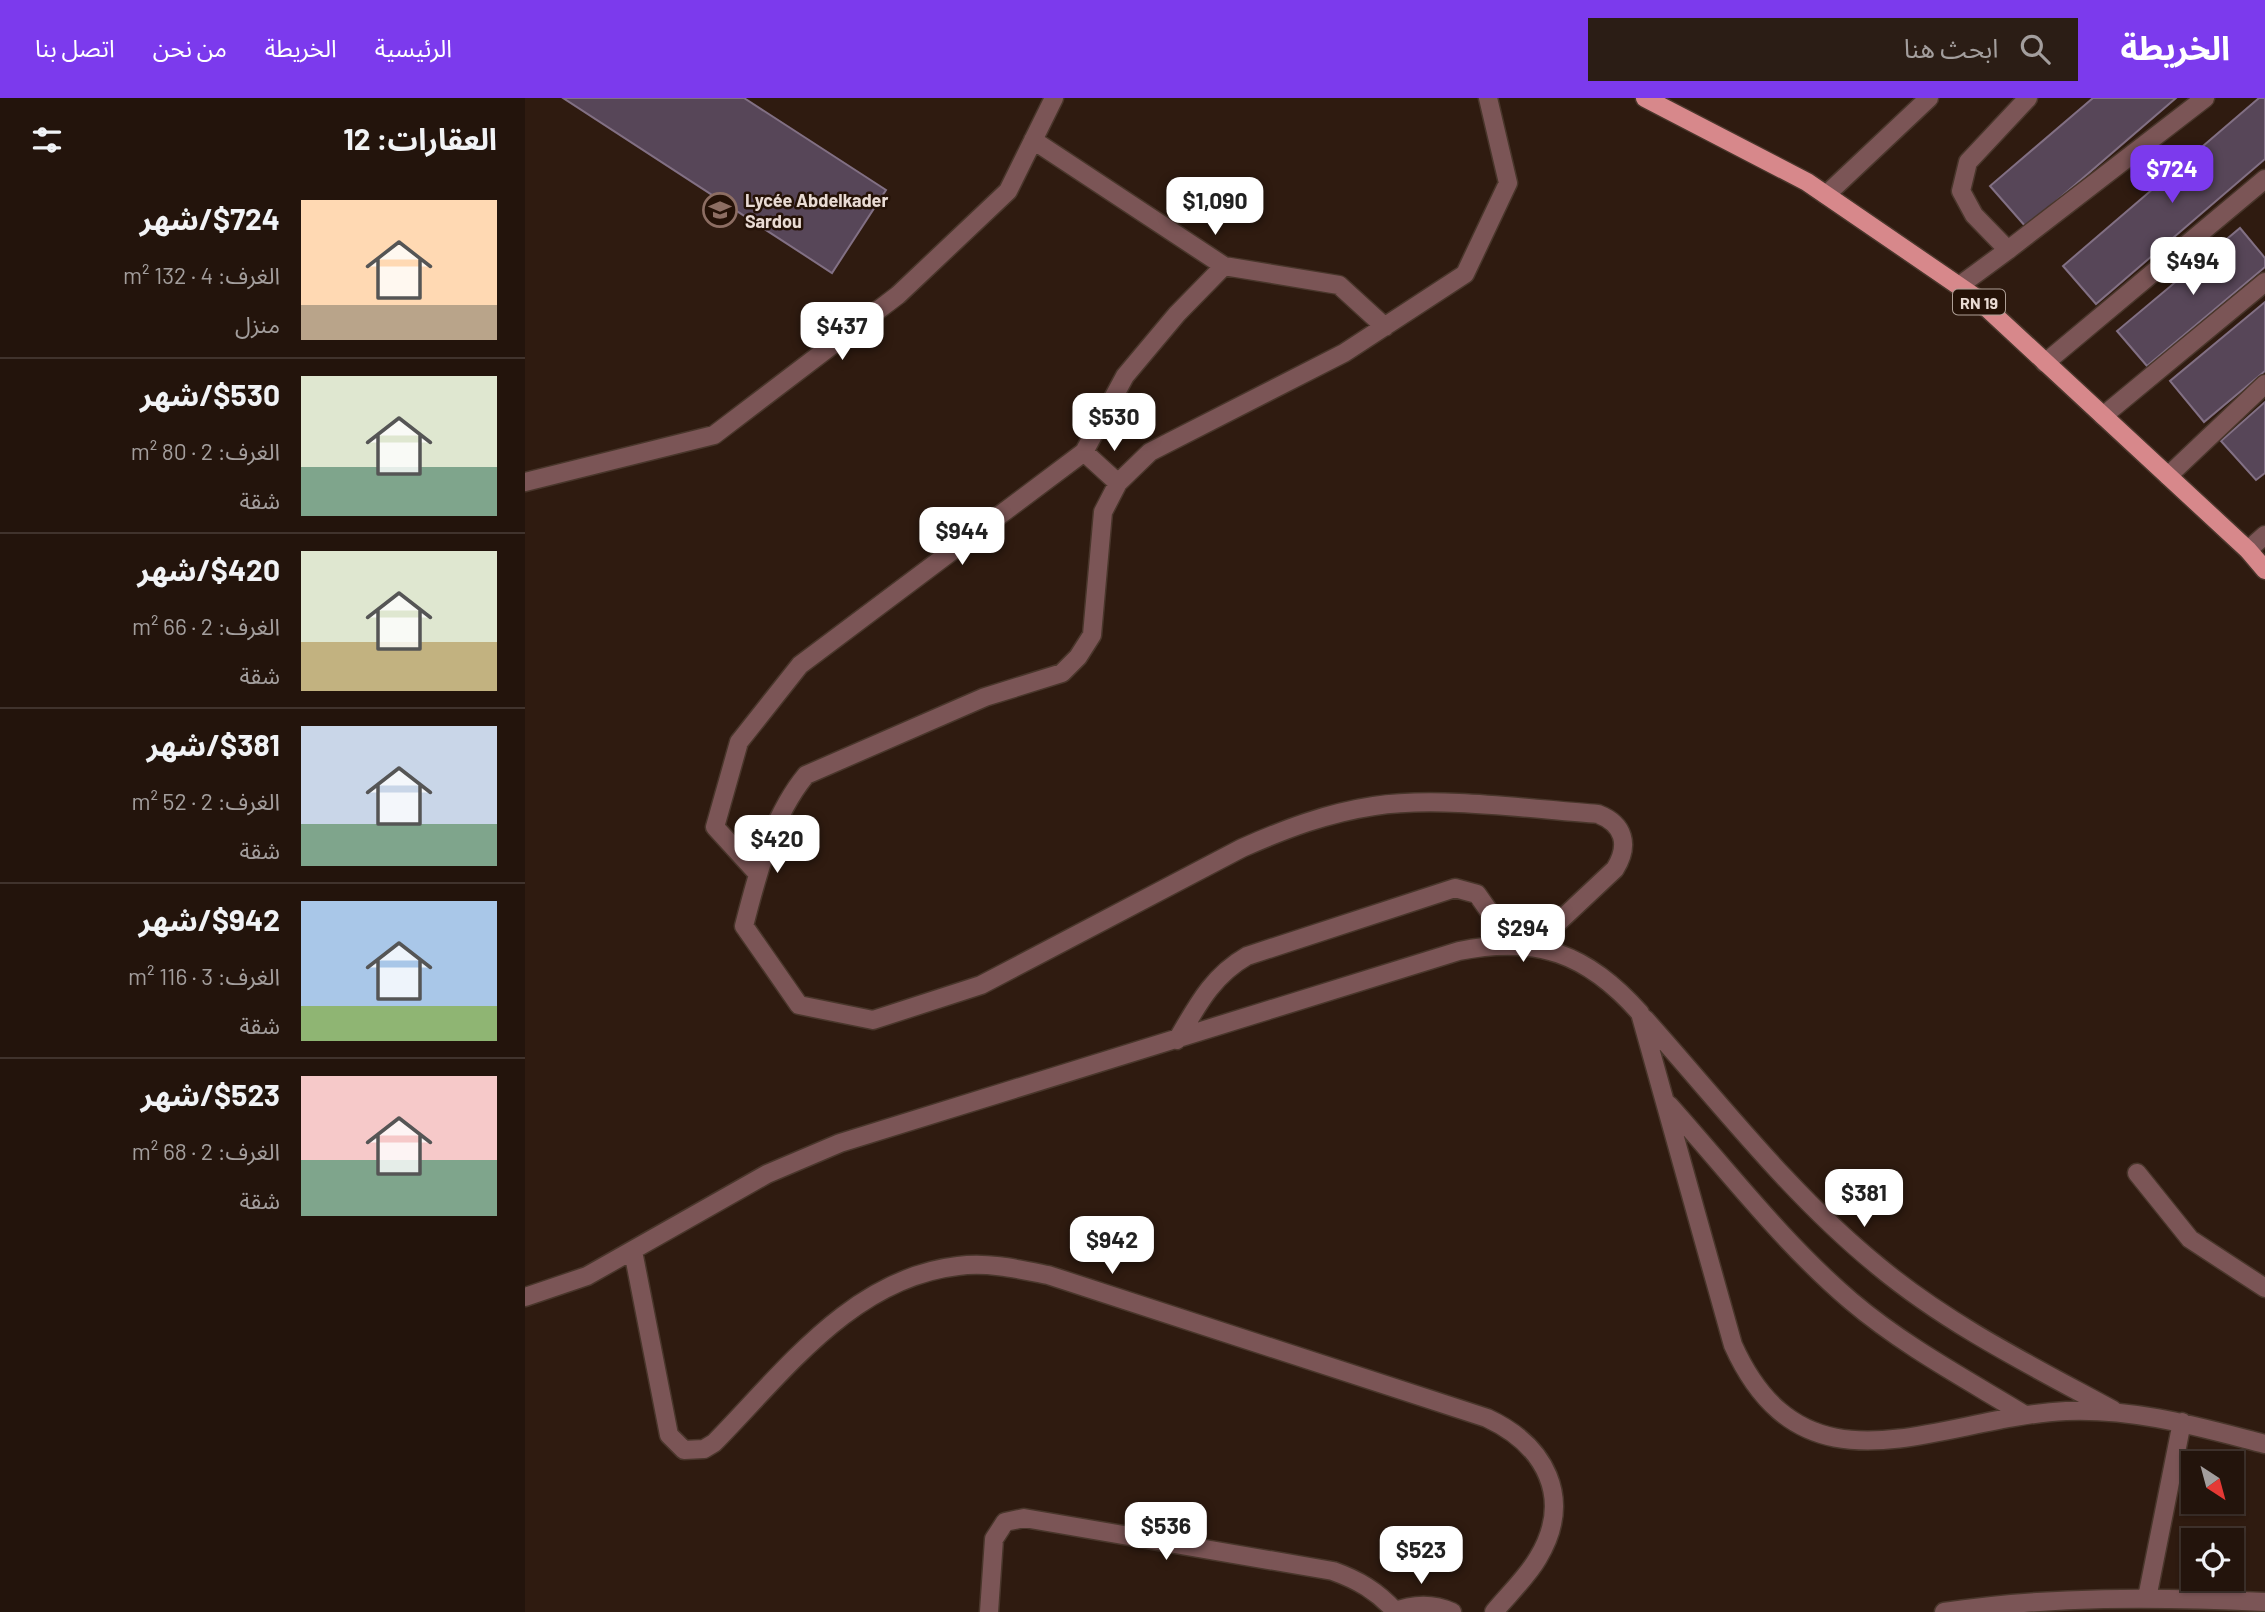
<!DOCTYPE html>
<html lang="ar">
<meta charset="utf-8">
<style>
body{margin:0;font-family:Barlow,"Noto Sans Arabic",sans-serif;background:#2b1d15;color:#f1f3f6;direction:rtl;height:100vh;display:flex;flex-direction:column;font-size:26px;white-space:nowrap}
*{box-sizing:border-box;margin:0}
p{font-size:23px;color:#a39e9d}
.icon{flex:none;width:38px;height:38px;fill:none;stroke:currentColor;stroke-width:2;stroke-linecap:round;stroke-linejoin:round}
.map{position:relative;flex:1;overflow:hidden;direction:ltr}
.panel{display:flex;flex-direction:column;background:#23140c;width:525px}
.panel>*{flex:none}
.needle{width:46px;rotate:144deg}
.buttons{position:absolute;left:1656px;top:1353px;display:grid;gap:14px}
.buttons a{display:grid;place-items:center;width:63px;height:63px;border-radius:0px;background:#23140c;box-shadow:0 2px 5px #0004,0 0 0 2px #40332d;font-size:35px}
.price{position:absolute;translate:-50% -60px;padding:0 16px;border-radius:14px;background:#fff;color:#222;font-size:23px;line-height:46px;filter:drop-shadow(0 2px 4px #0008)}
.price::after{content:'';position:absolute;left:50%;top:42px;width:21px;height:16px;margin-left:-10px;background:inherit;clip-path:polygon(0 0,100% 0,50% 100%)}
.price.active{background:#7c3aed;color:#fff}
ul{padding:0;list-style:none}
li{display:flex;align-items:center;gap:21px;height:175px;padding:0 28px}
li+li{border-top:2px solid #40332d}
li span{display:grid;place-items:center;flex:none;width:196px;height:140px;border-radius:0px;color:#555}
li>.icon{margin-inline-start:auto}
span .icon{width:84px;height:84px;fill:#fffc;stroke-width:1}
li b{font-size:30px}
h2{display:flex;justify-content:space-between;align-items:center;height:84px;padding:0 28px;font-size:30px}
header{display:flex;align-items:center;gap:42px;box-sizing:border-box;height:98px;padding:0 35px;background:#7c3aed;color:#fff}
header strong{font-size:33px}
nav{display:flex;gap:38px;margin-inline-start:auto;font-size:24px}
.search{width:490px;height:63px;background:#2b1d15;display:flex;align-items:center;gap:18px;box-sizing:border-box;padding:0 24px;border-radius:0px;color:#a39e9d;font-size:26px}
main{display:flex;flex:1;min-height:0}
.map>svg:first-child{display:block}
.building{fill:#574658;stroke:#827084;stroke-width:2}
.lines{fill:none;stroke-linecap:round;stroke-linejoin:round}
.minor-casing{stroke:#49362b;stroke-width:21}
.major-casing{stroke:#49362b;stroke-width:21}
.minor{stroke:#7b5556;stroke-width:18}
.major{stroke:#d7888b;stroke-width:18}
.labels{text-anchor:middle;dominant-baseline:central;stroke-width:5;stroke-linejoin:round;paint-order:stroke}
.shield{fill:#251207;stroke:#ae9f96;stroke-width:2}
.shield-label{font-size:16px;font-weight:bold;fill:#e9dbd4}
.poi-label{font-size:18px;font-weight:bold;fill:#e9dbd4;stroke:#251207;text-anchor:start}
</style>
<header>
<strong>الخريطة</strong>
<div class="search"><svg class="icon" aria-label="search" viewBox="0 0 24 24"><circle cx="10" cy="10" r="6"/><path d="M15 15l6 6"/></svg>ابحث هنا</div>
<nav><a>الرئيسية</a><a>الخريطة</a><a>من نحن</a><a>اتصل بنا</a></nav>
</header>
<main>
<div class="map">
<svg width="1740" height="1514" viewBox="0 0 1740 1514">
<rect width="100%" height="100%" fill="#2f1b10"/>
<path class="building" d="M38,0H219L361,92L307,175Z
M1568,0H1651L1501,129L1465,88Z
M1734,0H1740V61L1571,206L1538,168Z
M1715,130L1740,160V169L1622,268L1592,233Z
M1740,204V273L1679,324L1645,283Z
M1740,304V375L1731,382L1696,343Z"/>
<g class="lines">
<g class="minor-casing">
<path id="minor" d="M963,0L983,85L940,176L819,255L625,354L593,385L578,414L567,537L553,559L537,575L460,599L281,677C247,718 232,777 219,828L274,907L348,922L456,887L717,750C760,731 802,715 849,708C914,698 1005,711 1073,716C1099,726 1105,747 1090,771L1008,848
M508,42L699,168L814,187L860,229
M1301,97L1404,0
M1483,152L1680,0
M1434,188L1483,152L1449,117L1436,93L1443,64L1503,0
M1520,265L1740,81
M1578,318L1740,184
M559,354L593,385
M1643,378L1740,286
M0,384L189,337L373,197L483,93L529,0
M1723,452L1740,437
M232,775L190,729L214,644L275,567L559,354L600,278L652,216L699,168
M1120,921C1195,1005 1265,1096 1353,1168C1424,1227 1507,1268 1588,1312
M652,942C672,908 687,878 722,858L930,790L952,796L987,846
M1144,1007C1203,1073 1258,1145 1326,1203C1379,1248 1441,1281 1500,1317
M1612,1075L1665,1141L1740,1190
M108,1153L144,1337L159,1352L179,1351L189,1345C259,1274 327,1180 433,1168C463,1164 493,1171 523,1177L962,1320C1020,1347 1049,1400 1013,1460C1002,1479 983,1497 969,1514
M0,1199L62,1178L242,1076L315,1045L934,853C1012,837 1063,856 1115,915L1208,1247C1280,1407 1413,1319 1541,1313C1610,1310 1674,1329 1740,1346
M1622,1500L1657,1324
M464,1514L469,1441L480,1424L499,1420L808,1473C833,1482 852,1493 870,1513
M868,1514C888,1506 907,1505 927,1514
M1419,1514C1525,1498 1632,1499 1740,1504"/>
</g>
<g class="major-casing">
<path id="major" d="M1120,0L1282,84L1450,199L1723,452L1740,472"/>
</g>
<use href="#minor" class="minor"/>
<use href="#major" class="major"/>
</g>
<defs>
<g id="school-ring" transform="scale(1.75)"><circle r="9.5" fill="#251207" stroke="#8d6e63" stroke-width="1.5"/><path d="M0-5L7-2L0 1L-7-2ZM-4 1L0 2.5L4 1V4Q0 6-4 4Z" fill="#8d6e63"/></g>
</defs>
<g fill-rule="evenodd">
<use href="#school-ring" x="195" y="112"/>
</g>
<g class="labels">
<rect class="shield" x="1428" y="191.5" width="52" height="25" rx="5"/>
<g class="shield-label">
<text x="1454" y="204">RN 19</text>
</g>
<g class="poi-label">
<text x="220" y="102">Lycée Abdelkader<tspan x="220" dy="21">Sardou</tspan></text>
</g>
</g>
</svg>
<div class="buttons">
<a><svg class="needle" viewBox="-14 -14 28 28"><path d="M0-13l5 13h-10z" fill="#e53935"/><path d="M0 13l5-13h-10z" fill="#a39e9d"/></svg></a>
<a><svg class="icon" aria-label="locate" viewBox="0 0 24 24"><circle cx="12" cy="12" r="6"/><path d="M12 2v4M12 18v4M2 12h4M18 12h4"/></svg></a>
</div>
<b class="price active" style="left:1647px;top:107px">$724</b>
<b class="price" style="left:690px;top:139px">$1,090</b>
<b class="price" style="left:1668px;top:199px">$494</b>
<b class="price" style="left:317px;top:264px">$437</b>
<b class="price" style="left:589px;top:355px">$530</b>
<b class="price" style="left:437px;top:469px">$944</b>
<b class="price" style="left:252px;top:777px">$420</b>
<b class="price" style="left:998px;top:866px">$294</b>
<b class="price" style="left:1339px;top:1131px">$381</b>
<b class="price" style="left:587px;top:1178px">$942</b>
<b class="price" style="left:641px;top:1464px">$536</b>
<b class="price" style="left:896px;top:1488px">$523</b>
</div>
<section class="panel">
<h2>العقارات: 12<svg class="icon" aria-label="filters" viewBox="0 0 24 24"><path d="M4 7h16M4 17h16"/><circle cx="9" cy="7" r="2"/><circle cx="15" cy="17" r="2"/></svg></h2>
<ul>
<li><span style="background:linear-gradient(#ffd9b3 75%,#b9a48a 0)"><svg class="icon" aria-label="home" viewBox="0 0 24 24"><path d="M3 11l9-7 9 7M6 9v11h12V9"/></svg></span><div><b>$724/شهر</b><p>الغرف: 4 · 132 m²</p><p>منزل</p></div></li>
<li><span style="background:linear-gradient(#dfe7d0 65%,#7fa58c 0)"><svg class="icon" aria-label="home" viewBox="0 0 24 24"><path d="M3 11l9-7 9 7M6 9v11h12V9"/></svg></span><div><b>$530/شهر</b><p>الغرف: 2 · 80 m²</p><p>شقة</p></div></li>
<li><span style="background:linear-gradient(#dfe7d0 65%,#c2b280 0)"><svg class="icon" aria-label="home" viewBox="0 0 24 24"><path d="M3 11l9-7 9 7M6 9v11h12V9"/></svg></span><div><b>$420/شهر</b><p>الغرف: 2 · 66 m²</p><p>شقة</p></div></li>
<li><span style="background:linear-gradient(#c9d6e8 70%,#7fa58c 0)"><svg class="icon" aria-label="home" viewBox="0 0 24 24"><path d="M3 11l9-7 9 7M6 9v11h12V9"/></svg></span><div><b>$381/شهر</b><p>الغرف: 2 · 52 m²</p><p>شقة</p></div></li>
<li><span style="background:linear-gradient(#a9c7e8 75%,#8fb573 0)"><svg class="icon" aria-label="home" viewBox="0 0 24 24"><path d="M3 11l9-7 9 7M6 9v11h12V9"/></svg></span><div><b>$942/شهر</b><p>الغرف: 3 · 116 m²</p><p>شقة</p></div></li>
<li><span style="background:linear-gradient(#f6c9c9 60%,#7fa58c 0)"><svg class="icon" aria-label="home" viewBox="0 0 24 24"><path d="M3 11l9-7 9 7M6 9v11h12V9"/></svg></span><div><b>$523/شهر</b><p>الغرف: 2 · 68 m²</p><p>شقة</p></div></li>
</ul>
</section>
</main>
